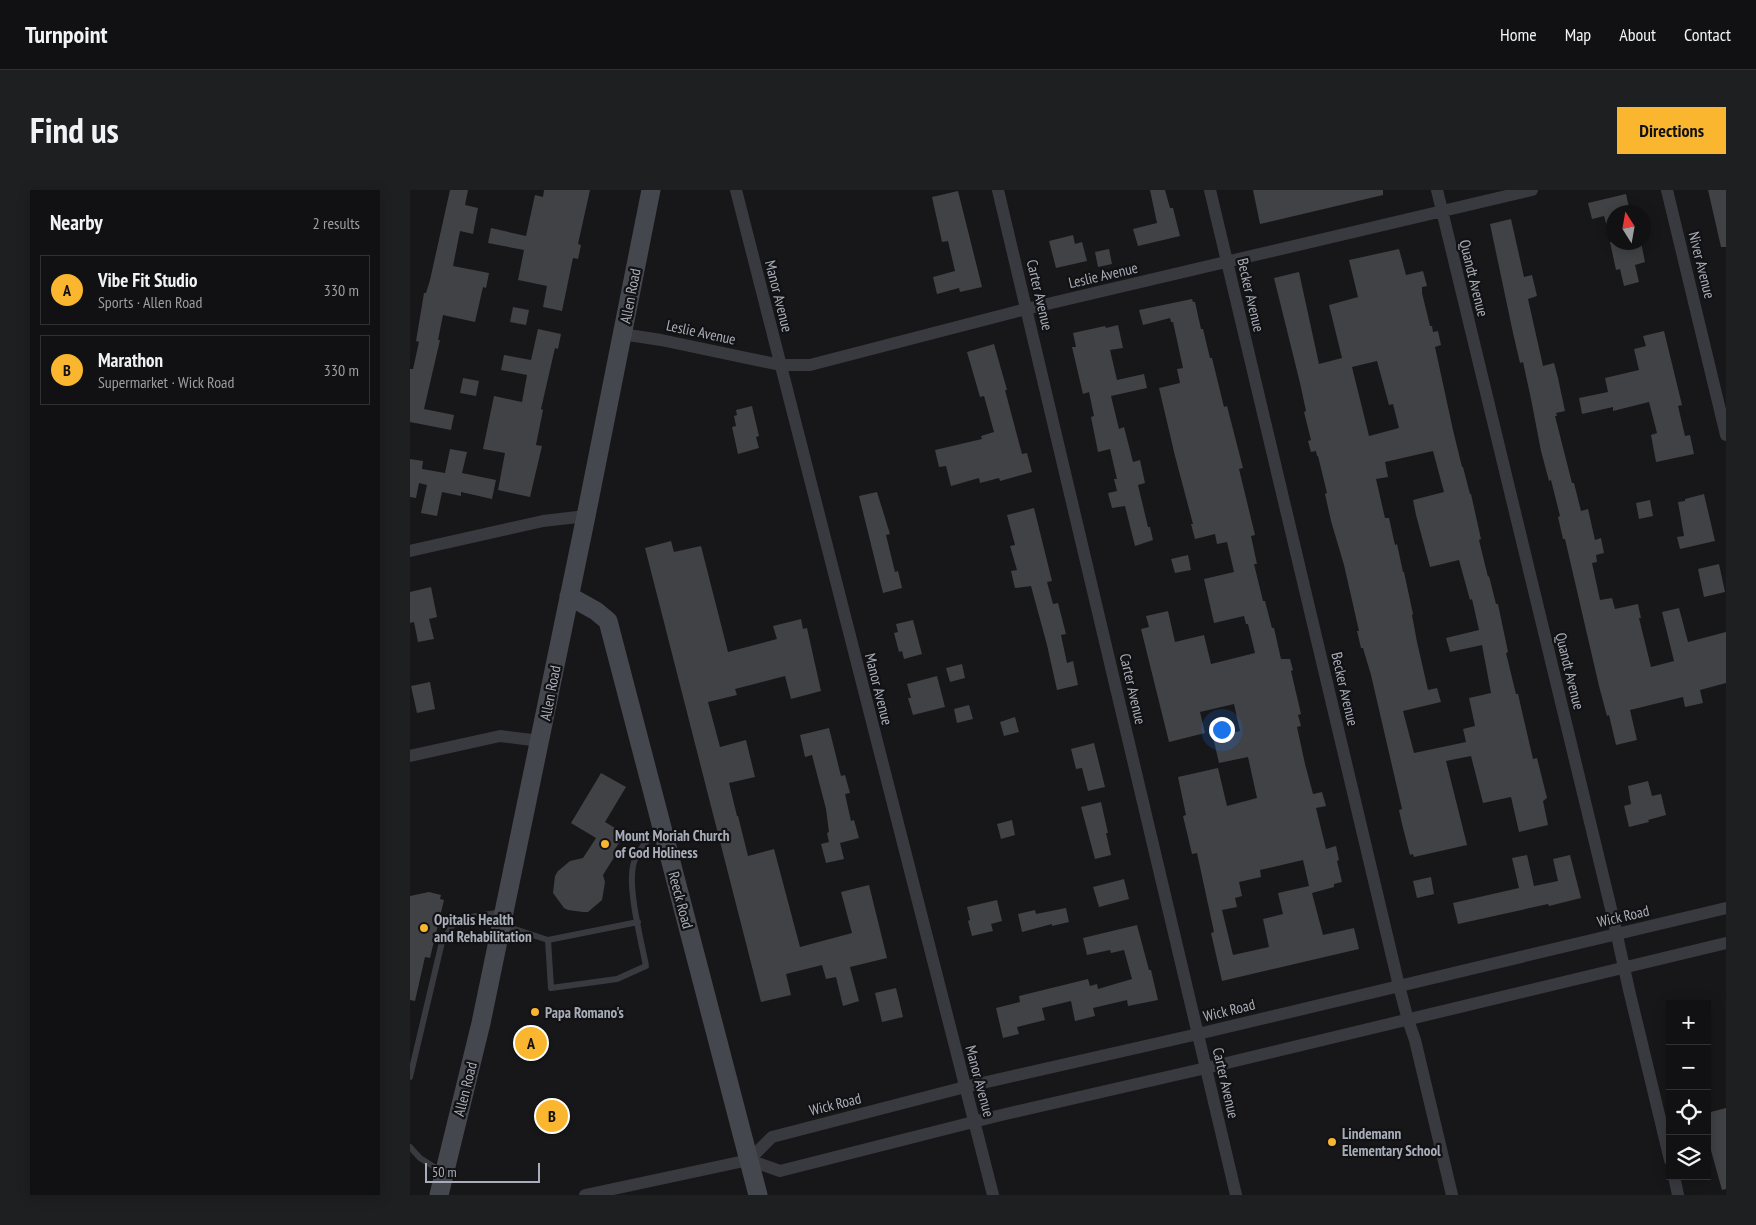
<!DOCTYPE html>
<html lang="en">
<head>
<meta charset="utf-8">
<style>
  :root { --surface:#111113; --page:#1e1f21; --text:#f1f3f6; --muted:#9c9da0; --line:#303133; --accent:#f9b62e }
  body { margin:0; font-family:"PT Sans Narrow",sans-serif; background:var(--page); color:var(--text) }
  .controls { position:absolute; right:15px; bottom:15px; display:grid; overflow:hidden; border-radius:0px; box-shadow:0 2px 12px #0003 }
  .controls button { width:45px; height:45px; display:grid; place-items:center; padding:0; border:0; border-bottom:1px solid var(--line); background:var(--surface); color:var(--text); font:25px sans-serif }
  .compass { position:absolute; left:1196px; top:15px; width:45px; height:45px; border-radius:50%; background:var(--surface); box-shadow:0 2px 12px #0003; rotate:349deg }
  .scale { position:absolute; left:15px; bottom:12px; width:115px; box-sizing:border-box; padding-left:5px; border:2px solid #a8adb9; border-top:0; font-size:14px; line-height:18px; white-space:nowrap; color:#a8adb9; -webkit-text-stroke:4px #121214; paint-order:stroke }
  .you { position:absolute; left:811px; top:539px; width:18px; height:18px; margin:-12px; border:4px solid #fff; border-radius:50%; background:#1a73e8; box-shadow:0 0 0 8px #1a73e833 }
  .badge { display:grid; place-items:center; width:32px; height:32px; border-radius:50%; background:var(--accent); color:#111; font-size:16px; font-weight:700 }
  .pin { position:absolute; translate:-50% -50%; border:2px solid #fff; box-shadow:0 1px 5px #0006 }
  .list { margin:0; padding:0; list-style:none }
  h2 { display:flex; justify-content:space-between; align-items:center; height:65px; margin:0; padding:0 20px; font-size:21px }
  h2 small { font-size:16px; font-weight:400; color:var(--muted) }
  .list li { display:grid; grid-template-columns:32px 1fr auto; gap:15px; align-items:center; box-sizing:border-box; height:70px; margin:0 10px 10px; padding:0 10px; border:1px solid var(--line); border-radius:0px }
  .list b { display:block; font-size:19px; white-space:nowrap }
  .list p { margin:0; font-size:16px; white-space:nowrap; color:var(--muted) }
  .list em { font-size:16px; font-style:normal; color:var(--muted) }
  .icon { flex:none; width:28px; height:28px; fill:none; stroke:currentColor; stroke-width:2; stroke-linecap:round; stroke-linejoin:round }
  .map { position:relative; flex:none; width:1316px; height:1005px; overflow:hidden; border-radius:0px }
  header { display:flex; align-items:center; gap:30px; box-sizing:border-box; height:70px; padding:0 25px; background:var(--surface); border-bottom:1px solid var(--line) }
  header strong { font-size:24px }
  nav { display:flex; gap:28px; margin-inline-start:auto; font-size:18px }
  .intro { display:flex; align-items:center; justify-content:space-between; box-sizing:border-box; height:120px; padding:0 30px }
  h1 { margin:0; font-size:35px }
  .button { padding:12px 22px; border-radius:0px; background:var(--accent); color:#111; font-size:18px; font-weight:700 }
  main { display:flex; gap:30px; padding:0 30px }
  aside { flex:1; background:var(--surface); border-radius:0px; box-shadow:0 2px 12px #0003 }
  .map>svg:first-child { display:block }
  .building { fill:#414246; fill-rule:evenodd }
  .lines { fill:none; stroke-linecap:round; stroke-linejoin:round }
  .lane { stroke:#393a40; stroke-width:6 }
  .street { stroke:#393a40; stroke-width:12 }
  .secondary { stroke:#45474e; stroke-width:19 }
  .poi-dot { fill:#f9b62e; stroke:#121214; stroke-width:2 }
  .labels { text-anchor:middle; dominant-baseline:central; stroke-width:4.5; stroke-linejoin:round; paint-order:stroke }
  .street-label { font-size:15px; fill:#a8adb9; stroke:#121214 }
  .poi-label { font-size:15px; font-weight:bold; fill:#a8adb9; stroke:#121214; text-anchor:start }
</style>
</head>
<body>
<header>
<strong>Turnpoint</strong>
<nav><a>Home</a><a>Map</a><a>About</a><a>Contact</a></nav>
</header>
<div class="intro"><h1>Find us</h1><a class="button">Directions</a></div>
<main>
<aside>
<h2>Nearby<small>2 results</small></h2>
<ul class="list">
<li><span class="badge">A</span><div><b>Vibe Fit Studio</b><p>Sports · Allen Road</p></div><em>330 m</em></li>
<li><span class="badge">B</span><div><b>Marathon</b><p>Supermarket · Wick Road</p></div><em>330 m</em></li>
</ul>
</aside>
<div class="map">
<svg width="1316" height="1005" viewBox="0 0 1316 1005">
  <rect width="100%" height="100%" fill="#171719"/>
  <path class="building" d="M40,0H58L55,15L68,18L63,44L50,41L43,76L79,83L76,98L73,97L65,132L33,125L28,150H30L14,219L44,225L41,240L0,232V179H3L9,152L6,151L14,103H16L20,90Z
    M134,0H180L168,54L171,55L168,69L163,68L152,121L133,117L137,96L108,90L114,60L78,53L81,38L116,46L125,5L133,7Z
    M740,0H755L760,18H763L770,46L728,56L723,39L747,33Z
    M843,0H973V5L850,34Z
    M1298,0H1316V57H1311Z
    M548,1L572,97L550,102L549,98L527,104L523,87L545,81L538,51L532,52L522,7Z
    M1216,4L1220,22H1204V48H1200L1194,26L1182,29L1178,13Z
    M1101,29L1114,87L1122,85L1127,106L1118,109L1133,176L1144,173L1148,188L1155,221L1146,223L1147,226H1145L1162,293H1164L1171,321L1178,319L1185,350L1191,348L1194,363L1186,365L1187,372L1182,373L1190,410L1202,408L1205,419L1228,414L1231,428H1229L1241,477L1264,471L1252,422L1269,418L1278,452L1316,442V493L1290,500L1293,513L1275,517L1273,507L1220,520L1227,550L1206,555L1199,525L1197,526L1189,496L1155,349H1153L1148,327L1150,326L1141,290L1139,291L1131,261L1121,209L1113,172L1110,173L1103,143L1080,34Z
    M663,45L665,54L672,52L677,71L646,78L639,51Z
    M1200,52H1231L1235,72L1225,75L1229,92L1214,96L1210,79L1206,80Z
    M699,59L702,74L688,77L685,62Z
    M989,59L996,85L1013,81L1017,96L1012,97V103L1020,136H1022L1023,142L1028,141L1031,155L1025,157L1043,240L1052,277H1053L1060,304H1061L1071,349L1069,350L1078,387L1079,386L1086,414H1088L1098,462L1096,463L1106,504H1108L1123,569L1127,568L1137,608L1133,611L1138,635L1109,642L1101,607L1073,613L1061,566L1036,571L1057,655L1004,667L1003,664L1000,665L992,634L989,620L992,619L961,485L953,458H951L947,441H949L934,375L921,331L915,304L917,303L908,266H907L906,261L901,262L898,251L901,250L894,222L896,221L890,193L864,88L889,82L909,174L932,168L919,115L948,107L939,70ZM967,171L979,215L983,214L989,238L959,246L942,177ZM1023,261L1034,302L1003,310L1006,325L1020,377L1049,370L1060,410L1062,409L1069,440L1036,448L1040,462L1072,455L1081,503L1059,508L1065,536L1053,539L1056,552L1004,563L993,521L1031,512L1027,498L1018,500L1007,452L1002,425L1003,424L994,382H993L987,354L985,355L979,328H975L966,289L978,287L975,272Z
    M782,109L783,112H785L791,139H793L800,168H802L814,217L817,216L833,278L829,279L845,345L841,346L847,374H844L853,411H855L862,438H864L871,469H880L883,480L881,481L891,524L888,525L891,536L887,537L895,574L903,604L912,602L916,616L906,618L916,659L926,656L929,670L927,671L932,692L924,694V697L902,703L913,745L944,738L949,759L812,791L801,743L804,742L787,663L782,664L773,626L776,625L768,587L808,578L817,616L847,608L838,567L809,573L803,547L830,541L824,514L790,522L795,543L759,552L731,439L739,437L736,426L758,421L765,452L794,445L801,474L845,463L838,434H836L834,426L804,433L794,389L824,382L817,352L807,354L805,344L785,349L781,334H783L765,266L749,198L770,193L767,179L773,178L763,132H761L760,128L733,135L729,120ZM893,670L899,696L868,703L873,724L853,729L859,757L823,765L812,720L827,717L825,708L832,706L829,692L851,687L850,680Z
    M103,117L119,120L116,135L100,132Z
    M708,135L713,158L700,160L707,190L734,184L737,198L701,206L709,239L714,237L723,272L730,270L735,293L728,295L738,337H740L743,350L725,356L715,316L702,318L698,303L707,301L704,289H707L700,259L688,262L681,227L684,226L679,202L673,204L662,157H666L663,143L695,136L696,138Z
    M128,139L151,144L148,159L145,158L131,219L133,220L126,255L132,256L120,307L88,300L95,263L73,259L84,206L112,212L117,185L91,180L94,165L121,170Z
    M1254,141L1272,215L1268,216L1275,246L1280,245L1284,264L1246,272L1241,245L1247,243L1239,212L1203,221V217L1172,224L1169,208L1198,202L1195,188L1229,180L1224,159L1236,156L1233,146Z
    M584,154L597,200H595L612,264L617,263L622,282L590,291L589,288L570,293L569,288L541,296L536,276L529,277L525,260L572,249L571,246L584,242L574,206L570,207L557,162Z
    M53,188L69,191L66,206L50,203Z
    M342,216L349,246L346,247L349,258L328,264L322,237L326,236L324,226L327,225L326,220Z
    M40,259L57,262L52,283L86,290L82,309L51,302V306L32,302L27,326L11,323L17,295L9,293L6,308L0,307V269L13,271L12,279L35,283Z
    M467,302L480,344L476,345L485,382L488,381L492,398L473,403L449,306Z
    M1294,304L1305,351L1270,359L1267,347L1274,346L1268,312L1275,311V309Z
    M1240,310L1243,326L1229,329L1226,313Z
    M624,318L642,391L637,392L643,414L648,413L656,444L651,445L657,473L663,471L668,495L647,500L637,455L621,396L605,398L601,381L607,380L600,356L605,355L597,325Z
    M261,351L264,362L291,356L318,462L367,449L363,436L391,429L393,439L397,438L411,501L381,509L375,486L325,499L327,505L298,512L310,557L336,550L345,587L319,593L327,626H328L338,666L364,659L390,757L442,743L431,702L459,695L477,768L440,777L449,811L433,816L426,787L416,789L412,775L376,784L381,805L351,812L235,358Z
    M778,365L781,380L765,383L761,369Z
    M1309,374L1315,402L1294,407L1288,379Z
    M21,397L27,427L19,429L24,449L8,452L4,432L0,433V402Z
    M503,430L512,464L494,469L492,461L489,462L484,443L488,442L486,434Z
    M552,474L555,488L540,492L536,478Z
    M527,486L535,517L503,525L498,508H501L497,494Z
    M20,492L25,519L7,523L1,496Z
    M559,515L563,529L547,533L544,519Z
    M605,527L609,542L594,546L590,532Z
    M419,538L431,586L435,585L440,603L435,604L441,631L444,630L449,648L430,653L434,669L416,673L411,654L419,652L417,643L419,642L416,619L402,565L395,567L390,545Z
    M684,553L695,597L678,601L672,578L666,579L661,559Z
    M191,583L216,597L195,632L215,644L205,659L208,661L193,685L195,692L192,710L178,722H173L158,720L154,718L143,703L145,686L148,681L160,671L173,668L186,648L161,633Z
    M1238,591L1242,606L1251,604L1256,625L1238,630L1239,632L1219,637L1214,616L1221,614L1218,596Z
    M691,612L698,643H696L701,665L685,669L671,617Z
    M602,630L605,645L591,649L587,634Z
    M1117,665L1124,696L1148,691L1143,669L1160,665L1171,708L1139,716L1138,714L1048,734L1043,713L1109,698L1102,668Z
    M1021,687L1024,704L1007,708L1003,691Z
    M714,689L719,709L689,717L683,697Z
    M19,702L31,705L30,709L34,710L20,768L15,767L5,811L0,810V706Z
    M587,710L592,731L581,734L583,741L562,746L558,731L560,730L557,717Z
    M656,718L659,732L642,736V734L612,742L608,724L625,720L626,724Z
    M727,735L739,780H741L748,810L718,816L717,810L683,818L685,826L665,831L661,811L632,818L635,830L607,837L609,844L593,848L586,818L610,812L609,806L678,789L680,796L687,794L688,799L722,789L714,760L701,763L700,760L677,765L673,748Z
    M486,798L493,827L472,832L465,803Z
    M1316,918V999L1312,1000L1297,946V923Z"/>
  <g class="lines">
    <path class="lane" d="M92,735L138,750L141,798L207,789L236,776C231,750 218,700 223,676C226,661 239,649 249,638
      M138,750L228,732
      M0,887L32,752L45,731L53,728L93,722
      M0,957L10,968L32,982"/>
    <path class="street" d="M326,0L583,1005
      M588,0L826,1005
      M800,0L989,796L998,830L1005,850L1042,1005
      M1027,0L1202,723L1219,800L1260,970
      M1257,0L1316,245
      M212,144L251,150L370,175H400L616,119L1122,0
      M0,361L133,331L176,326
      M0,566L90,546L130,551
      M339,970L362,947L555,897L788,844L1316,718
      M1264,986L1268,1005
      M175,1005L339,970L370,981L587,926L796,878L1316,753"/>
    <path class="secondary" d="M159,406L186,421L198,431L348,1005
      M29,1005L71,833L176,326L241,0"/>
  </g>
  <g class="poi-dot">
    <circle cx="195" cy="654" r="5"/>
    <circle cx="14" cy="738" r="5"/>
    <circle cx="125" cy="822" r="5"/>
    <circle cx="922" cy="952" r="5"/>
  </g>
  <g class="labels">
    <g class="street-label">
      <text transform="translate(1292 75) rotate(76)">Niver Avenue</text>
      <text transform="translate(693 85) rotate(-13)">Leslie Avenue</text>
      <text transform="translate(1064 88) rotate(76)">Quandt Avenue</text>
      <text transform="translate(630 105) rotate(77)">Carter Avenue</text>
      <text transform="translate(841 105) rotate(77)">Becker Avenue</text>
      <text transform="translate(220 106) rotate(-79)">Allen Road</text>
      <text transform="translate(369 106) rotate(76)">Manor Avenue</text>
      <text transform="translate(291 142) rotate(12)">Leslie Avenue</text>
      <text transform="translate(1160 481) rotate(76)">Quandt Avenue</text>
      <text transform="translate(469 499) rotate(76)">Manor Avenue</text>
      <text transform="translate(723 499) rotate(77)">Carter Avenue</text>
      <text transform="translate(935 499) rotate(77)">Becker Avenue</text>
      <text transform="translate(140 503) rotate(-79)">Allen Road</text>
      <text transform="translate(271 710) rotate(75)">Reeck Road</text>
      <text transform="translate(1213 726) rotate(-13)">Wick Road</text>
      <text transform="translate(819 820) rotate(-14)">Wick Road</text>
      <text transform="translate(570 891) rotate(75)">Manor Avenue</text>
      <text transform="translate(816 893) rotate(77)">Carter Avenue</text>
      <text transform="translate(55 899) rotate(-76)">Allen Road</text>
      <text transform="translate(425 914) rotate(-14)">Wick Road</text>
    </g>
    <g class="poi-label">
      <text x="205" y="645">Mount Moriah Church<tspan x="205" dy="17">of God Holiness</tspan></text>
      <text x="24" y="729">Opitalis Health<tspan x="24" dy="17">and Rehabilitation</tspan></text>
      <text x="135" y="822">Papa Romano's</text>
      <text x="932" y="943">Lindemann<tspan x="932" dy="17">Elementary School</tspan></text>
    </g>
  </g>
</svg>
<div class="controls">
<button>+</button>
<button>−</button>
<button><svg class="icon" aria-label="locate" viewBox="0 0 24 24"><circle cx="12" cy="12" r="6"/><path d="M12 2v4M12 18v4M2 12h4M18 12h4"/></svg></button>
<button><svg class="icon" aria-label="layers" viewBox="0 0 24 24"><path d="M12 4l9 5-9 5-9-5zM3 14l9 5 9-5"/></svg></button>
</div>
<svg class="compass" viewBox="-18 -18 36 36"><path d="M0-13l5 13h-10z" fill="#e53935"/><path d="M0 13l5-13h-10z" fill="#9c9da0"/></svg>
<div class="scale">50 m</div>
<div class="you"></div>
<div class="pin badge" style="left:121px;top:853px">A</div>
<div class="pin badge" style="left:142px;top:926px">B</div>
</div>
</main>
</body>
</html>
